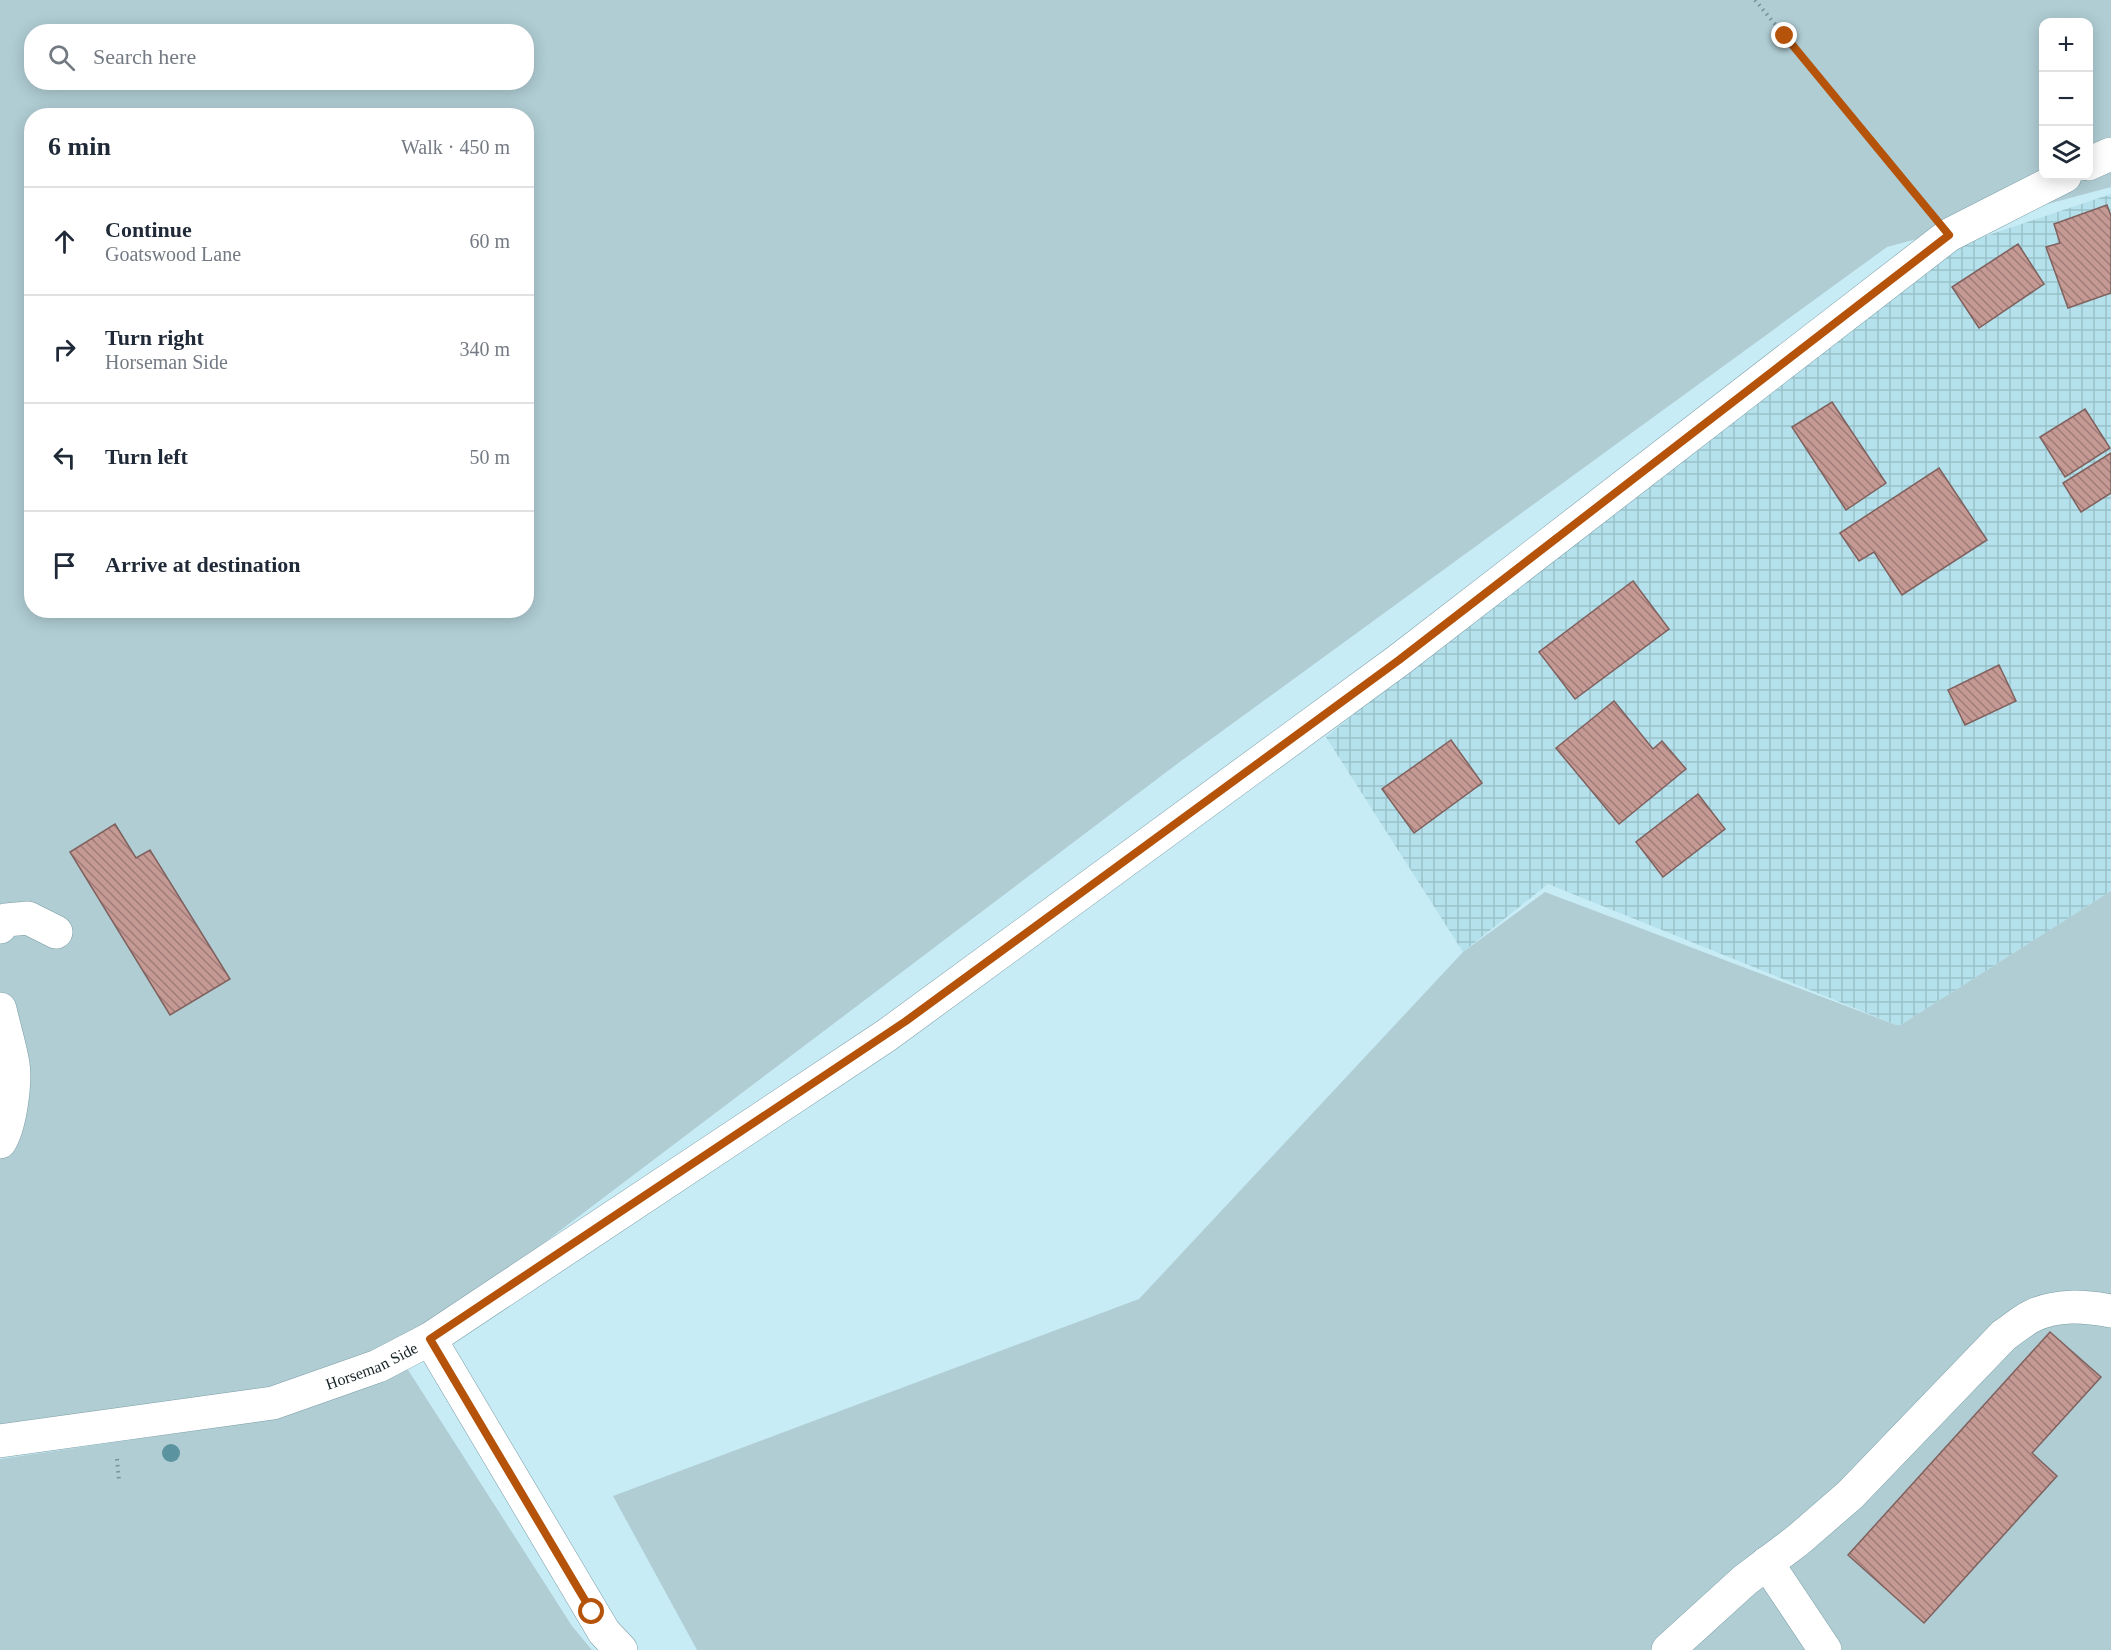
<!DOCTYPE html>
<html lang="en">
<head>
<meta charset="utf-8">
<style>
  :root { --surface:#fff; --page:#f2f2f3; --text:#1f2937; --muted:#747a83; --line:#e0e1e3 }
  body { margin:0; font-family:Georgia,serif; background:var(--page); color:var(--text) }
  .controls { position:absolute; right:18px; top:18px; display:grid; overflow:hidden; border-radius:12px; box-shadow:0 3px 15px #0003 }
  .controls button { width:54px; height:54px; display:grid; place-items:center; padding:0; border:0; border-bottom:2px solid var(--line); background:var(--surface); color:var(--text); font:30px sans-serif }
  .stop { position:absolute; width:18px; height:18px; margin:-14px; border:4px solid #b45309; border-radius:50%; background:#fff }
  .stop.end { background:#b45309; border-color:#fff; box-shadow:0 2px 6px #0008 }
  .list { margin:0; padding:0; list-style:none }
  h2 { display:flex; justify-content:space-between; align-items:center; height:78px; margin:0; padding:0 24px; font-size:26px }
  h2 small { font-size:20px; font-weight:400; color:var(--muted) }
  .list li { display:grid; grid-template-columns:39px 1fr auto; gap:18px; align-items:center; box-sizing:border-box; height:108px; padding:0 24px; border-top:2px solid var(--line) }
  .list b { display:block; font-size:22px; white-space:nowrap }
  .list p { margin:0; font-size:20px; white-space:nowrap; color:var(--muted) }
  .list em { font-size:20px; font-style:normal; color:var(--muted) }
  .icon { flex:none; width:33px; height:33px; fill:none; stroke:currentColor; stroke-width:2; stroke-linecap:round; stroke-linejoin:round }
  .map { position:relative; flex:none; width:2111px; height:1650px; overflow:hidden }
  .search { position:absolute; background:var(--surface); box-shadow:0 3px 15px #0003; left:24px; top:24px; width:510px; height:66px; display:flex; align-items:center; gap:15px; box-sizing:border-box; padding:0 21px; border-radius:24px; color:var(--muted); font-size:22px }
  .panel { position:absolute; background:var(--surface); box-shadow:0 3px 15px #0003; left:24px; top:108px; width:510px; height:510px; border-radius:24px }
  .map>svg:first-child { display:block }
  .industrial { fill:url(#industrial-grid) }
  .green { fill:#b0cdd4; fill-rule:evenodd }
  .building { fill:url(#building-back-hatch); stroke:#7f615e; stroke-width:1.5 }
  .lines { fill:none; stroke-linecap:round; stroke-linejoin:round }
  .minor-casing { stroke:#7b9da6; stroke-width:34 }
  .path { stroke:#789299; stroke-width:4; stroke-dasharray:1.5 4.5; stroke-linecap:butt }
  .minor { stroke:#fff; stroke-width:33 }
  .tree { fill:#5b94a0 }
  .route { stroke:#b45309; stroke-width:8 }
  .labels { text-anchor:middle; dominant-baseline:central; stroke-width:4.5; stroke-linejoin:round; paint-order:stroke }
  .street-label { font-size:16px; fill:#132024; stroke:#fff }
</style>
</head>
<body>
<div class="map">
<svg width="2111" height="1650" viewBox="0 0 2111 1650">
  <defs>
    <pattern id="industrial-grid" width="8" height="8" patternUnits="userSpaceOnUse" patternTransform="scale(1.5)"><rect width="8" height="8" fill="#b4e1ec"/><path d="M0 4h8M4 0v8" fill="none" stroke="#9ac1ca"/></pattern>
    <pattern id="building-back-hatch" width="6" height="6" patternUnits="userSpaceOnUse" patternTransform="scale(1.5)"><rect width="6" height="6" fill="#c59994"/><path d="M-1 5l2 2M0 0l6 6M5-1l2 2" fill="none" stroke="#9f7c79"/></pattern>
  </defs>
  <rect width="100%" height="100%" fill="#c8ecf5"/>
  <path class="industrial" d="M2111,194V891L1899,1026L1548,884L1463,952L1326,737L1905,263Z"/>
  <path class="green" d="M0,0H2111V187L1887,247L1181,761L418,1338L250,1397L0,1431ZM2044,22H2088V176H2044ZM32,32H526V82H32ZM32,116H526V610H32Z
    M2111,891V1650H697L613,1496L1139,1299L1463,952L1545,892L1899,1026Z
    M403,1362L572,1626L592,1650H0V1459L274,1419Z"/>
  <path class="building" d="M2107,205L2111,216V293L2068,308L2046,247L2060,243L2054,224Z
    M2018,244L2044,284L1979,328L1952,287Z
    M1832,402L1886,483L1846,510L1792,427Z
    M2085,409L2110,448L2065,477L2040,437Z
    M2111,453V493L2081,512L2063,483Z
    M1939,468L1987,540L1902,595L1874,552L1859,561L1840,533Z
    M1633,581L1669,629L1575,699L1539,652Z
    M1999,665L2016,701L1965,725L1948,690Z
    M1614,701L1653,749L1662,741L1686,769L1619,824L1556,748Z
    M1451,740L1482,783L1414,833L1382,789Z
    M1698,794L1725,829L1663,877L1636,842Z
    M115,824L136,858L150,850L230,979L170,1015L70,852Z
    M2050,1332L2101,1377L2032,1453L2057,1476L1924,1623L1848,1555Z"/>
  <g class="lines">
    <defs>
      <g id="minor">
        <path d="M2088,164L2111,154"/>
        <path d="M0,927L6,920L28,918L56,932"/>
        <path d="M0,1009C4,1027 10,1046 13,1064C16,1083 10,1126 0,1142"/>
        <path d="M430,1339L604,1632L621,1650"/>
        <path id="s1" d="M0,1441L273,1403L378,1366L430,1339L887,1035L1399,660L1949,235L2065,176"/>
        <path d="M1767,1563L1825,1650"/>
        <path d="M1668,1650L1745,1580L1798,1540L1850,1495L2004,1335C2013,1329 2022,1321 2032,1316C2057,1304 2084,1306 2111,1311"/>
      </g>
    </defs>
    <use href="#minor" class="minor-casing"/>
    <path class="path" d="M1755,0L1927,207
      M117,1459L119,1481"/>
    <use href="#minor" class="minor"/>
  </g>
  <circle class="tree" cx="171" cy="1453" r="9"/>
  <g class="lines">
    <path class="route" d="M592,1612L430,1339L906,1021L1399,660L1949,235L1785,36"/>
  </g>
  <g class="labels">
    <g class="street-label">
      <text stroke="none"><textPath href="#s1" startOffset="381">Horseman Side</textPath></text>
    </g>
  </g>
</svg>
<div class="controls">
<button>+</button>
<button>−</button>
<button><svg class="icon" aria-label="layers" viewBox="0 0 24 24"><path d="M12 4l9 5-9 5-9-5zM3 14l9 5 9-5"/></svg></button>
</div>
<div class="stop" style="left:592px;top:1612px"></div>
<div class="stop end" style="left:1785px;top:36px"></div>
<div class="search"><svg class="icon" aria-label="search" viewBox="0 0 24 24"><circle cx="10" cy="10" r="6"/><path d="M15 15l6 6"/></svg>Search here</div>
<section class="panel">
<h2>6 min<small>Walk · 450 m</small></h2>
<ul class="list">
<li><svg class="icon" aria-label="ahead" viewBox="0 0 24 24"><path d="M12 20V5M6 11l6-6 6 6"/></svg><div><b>Continue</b><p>Goatswood Lane</p></div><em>60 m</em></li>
<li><svg class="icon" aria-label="right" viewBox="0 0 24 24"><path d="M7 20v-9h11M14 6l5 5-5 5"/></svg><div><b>Turn right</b><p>Horseman Side</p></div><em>340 m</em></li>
<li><svg class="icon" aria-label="left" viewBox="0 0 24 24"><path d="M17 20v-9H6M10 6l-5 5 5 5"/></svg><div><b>Turn left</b></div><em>50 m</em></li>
<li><svg class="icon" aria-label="arrive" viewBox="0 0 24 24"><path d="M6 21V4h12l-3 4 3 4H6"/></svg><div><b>Arrive at destination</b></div></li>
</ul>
</section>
</div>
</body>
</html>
